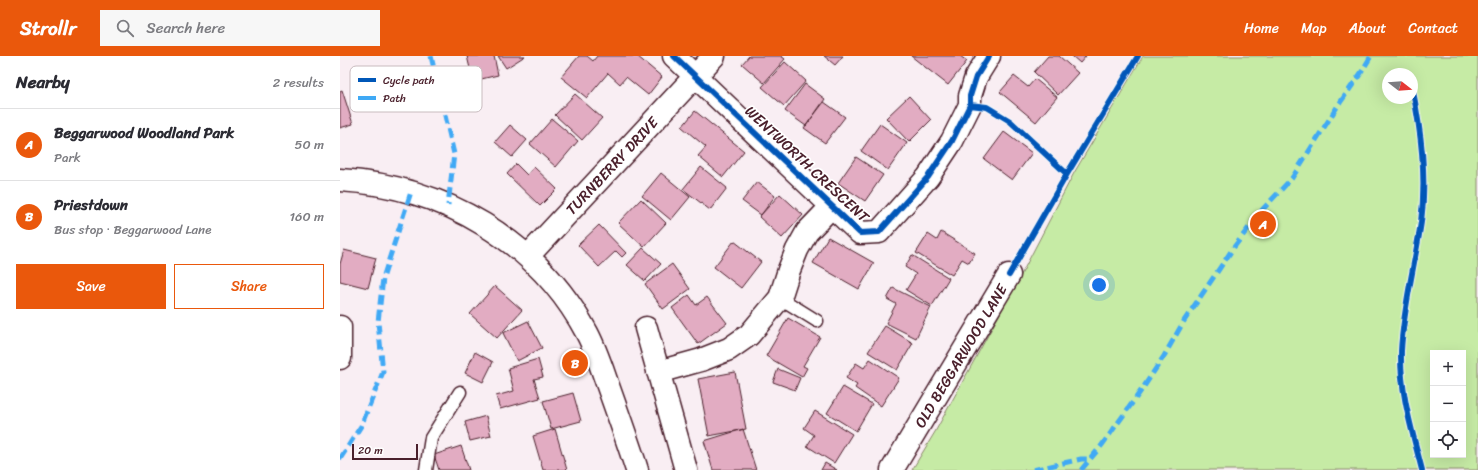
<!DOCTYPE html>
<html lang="en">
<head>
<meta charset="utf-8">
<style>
  :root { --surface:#fff; --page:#f7f7f7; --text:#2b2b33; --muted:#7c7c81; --line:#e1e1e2; --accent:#ea580c }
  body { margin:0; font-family:Sriracha,sans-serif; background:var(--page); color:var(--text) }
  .controls { position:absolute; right:12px; bottom:12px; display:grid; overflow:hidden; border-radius:0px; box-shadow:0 4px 16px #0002 }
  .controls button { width:36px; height:36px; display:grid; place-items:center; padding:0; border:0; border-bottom:1px solid var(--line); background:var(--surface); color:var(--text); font:20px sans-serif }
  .compass { position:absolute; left:1042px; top:12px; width:36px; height:36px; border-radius:50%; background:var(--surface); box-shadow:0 4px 16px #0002; rotate:107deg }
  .scale { position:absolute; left:12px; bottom:10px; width:66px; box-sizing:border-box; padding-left:4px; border:2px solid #4a1f2b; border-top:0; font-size:11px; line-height:14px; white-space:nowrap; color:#4a1f2b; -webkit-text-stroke:3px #fff; paint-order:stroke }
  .you { position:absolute; left:759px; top:229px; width:14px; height:14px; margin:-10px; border:3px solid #fff; border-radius:50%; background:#1a73e8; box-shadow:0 0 0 6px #1a73e833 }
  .badge { display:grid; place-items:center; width:26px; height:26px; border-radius:50%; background:var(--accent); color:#fff; font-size:13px; font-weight:700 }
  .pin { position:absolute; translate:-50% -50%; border:2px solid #fff; box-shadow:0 1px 4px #0006 }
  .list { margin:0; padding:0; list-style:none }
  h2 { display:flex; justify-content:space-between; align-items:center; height:52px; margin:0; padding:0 16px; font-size:17px }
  h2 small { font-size:13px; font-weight:400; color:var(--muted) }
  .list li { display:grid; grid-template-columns:26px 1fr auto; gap:12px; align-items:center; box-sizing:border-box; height:72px; padding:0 16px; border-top:1px solid var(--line) }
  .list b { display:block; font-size:15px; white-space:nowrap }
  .list p { margin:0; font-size:13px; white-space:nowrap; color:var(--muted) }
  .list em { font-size:13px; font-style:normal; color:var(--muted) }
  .actions { display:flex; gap:8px; padding:12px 16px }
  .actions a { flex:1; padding:9px 0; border:1px solid var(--accent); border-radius:0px; text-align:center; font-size:14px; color:var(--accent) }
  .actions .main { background:var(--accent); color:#fff }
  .icon { flex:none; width:22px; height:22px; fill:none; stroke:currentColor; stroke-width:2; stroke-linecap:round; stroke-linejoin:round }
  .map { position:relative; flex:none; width:1138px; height:414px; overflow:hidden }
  header { display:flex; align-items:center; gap:24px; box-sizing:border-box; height:56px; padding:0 20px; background:var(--accent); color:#fff }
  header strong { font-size:19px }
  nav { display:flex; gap:22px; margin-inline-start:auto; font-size:14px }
  .search { width:280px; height:36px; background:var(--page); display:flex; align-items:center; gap:10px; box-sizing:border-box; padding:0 14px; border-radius:0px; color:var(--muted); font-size:15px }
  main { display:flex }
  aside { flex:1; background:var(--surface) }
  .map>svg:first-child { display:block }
  .green { fill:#c6eba5; stroke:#888568; fill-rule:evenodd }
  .building { fill:#e2acc2; stroke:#4a1f2b }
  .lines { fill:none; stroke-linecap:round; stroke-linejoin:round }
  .lane-casing { stroke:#4a1f2b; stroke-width:15 }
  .street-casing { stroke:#4a1f2b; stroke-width:25 }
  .secondary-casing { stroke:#4a1f2b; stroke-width:25 }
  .lane { stroke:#fff; stroke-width:12 }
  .street { stroke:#fff; stroke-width:22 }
  .secondary { stroke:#fff; stroke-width:22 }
  .quiet { stroke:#3fa9f5; stroke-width:5; stroke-dasharray:10 5; stroke-linecap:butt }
  .cycleway-casing { stroke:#fff; stroke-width:8 }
  .cycleway { stroke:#0057b8; stroke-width:6 }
  .labels { text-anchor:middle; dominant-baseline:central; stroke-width:3.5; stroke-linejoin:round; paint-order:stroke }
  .street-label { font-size:15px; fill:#4a1f2b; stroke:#fff }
  .key { fill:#fff; stroke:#c9bcbf; stroke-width:1 }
  .key-label { font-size:11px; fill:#4a1f2b }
</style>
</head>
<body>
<header>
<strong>Strollr</strong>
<div class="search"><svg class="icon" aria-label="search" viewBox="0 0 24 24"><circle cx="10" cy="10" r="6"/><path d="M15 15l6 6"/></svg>Search here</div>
<nav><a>Home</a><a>Map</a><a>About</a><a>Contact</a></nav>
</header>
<main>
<aside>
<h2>Nearby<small>2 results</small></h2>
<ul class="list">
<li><span class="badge">A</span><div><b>Beggarwood Woodland Park</b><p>Park</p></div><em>50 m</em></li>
<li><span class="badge">B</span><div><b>Priestdown</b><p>Bus stop · Beggarwood Lane</p></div><em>160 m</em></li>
</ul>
<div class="actions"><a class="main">Save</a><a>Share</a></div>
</aside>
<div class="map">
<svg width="1138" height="414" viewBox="0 0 1138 414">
  <rect width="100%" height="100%" fill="#f9eef3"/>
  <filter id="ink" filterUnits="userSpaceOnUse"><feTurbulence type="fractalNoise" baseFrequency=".025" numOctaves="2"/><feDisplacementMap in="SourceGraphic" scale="8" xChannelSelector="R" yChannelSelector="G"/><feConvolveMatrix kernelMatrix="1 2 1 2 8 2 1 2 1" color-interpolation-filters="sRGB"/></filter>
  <g filter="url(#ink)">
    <path class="green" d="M803,0H1138V414H572L595,376L681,219L734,117ZM1048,18H1072V42H1048ZM1093,297H1123V399H1093Z"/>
    <path class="building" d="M127,0H154L158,19L133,25Z
      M158,0H185L166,12Z
      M239,0H247L253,5L257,0H297L322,21L308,39L286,21L280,28L268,17L247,42L221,21Z
      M409,0H441L445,3L424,27L402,8Z
      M484,0H503L495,9Z
      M571,0H620L627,5L608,29Z
      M708,0H719L738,17L718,39L694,16Z
      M732,0H746L740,7Z
      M445,6L466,25L444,50L422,31Z
      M674,20L688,31L695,23L717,41L696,66L660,36Z
      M465,28L485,43L466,70L445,55Z
      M2,34L13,68L0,72V35Z
      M235,38L262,62L242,84L215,59Z
      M569,40L591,64L569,86L546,62Z
      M484,46L505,61L485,87L464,72Z
      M355,55L404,95L383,121L358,100L366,91L342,71Z
      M212,63L238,85L216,111L190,88Z
      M540,68L567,87L548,114L521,95Z
      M170,69L187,84L172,101L155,86Z
      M664,76L692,97L672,124L644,103Z
      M516,101L543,119L525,145L498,127Z
      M176,108L187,119L194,111L217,133L200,150L167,118Z
      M361,111L387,132L370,154L343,133Z
      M321,117L350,141L331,164L302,140Z
      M417,126L435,140L421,159L402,145Z
      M440,138L463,159L442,182L419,161Z
      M301,143L326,167L304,191L278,167Z
      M259,169L286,197L282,201L276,195L259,211L238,189Z
      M601,176L635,197L629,207L622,203L612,219L576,197L588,178L597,184Z
      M488,181L534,207L519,233L473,207Z
      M394,185L421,206L401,232L374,211Z
      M303,192L321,208L305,225L287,209Z
      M4,194L36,202L28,232L0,225V208Z
      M572,199L609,222L592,250L566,234L576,218L565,211Z
      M332,208L350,233L323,253L305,228Z
      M155,230L182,254L157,282L130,258Z
      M553,232L591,251L576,282L546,267L556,248L547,243Z
      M349,239L356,249L367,241L387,267L358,288L332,252Z
      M448,262L480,281L463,310L467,312L462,321L426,300Z
      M188,265L202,292L177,305L163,277Z
      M545,270L573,287L557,314L528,296Z
      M135,296L153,306L143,326L125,317Z
      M198,303L203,321L194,323L200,342L160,353L156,340L174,335L168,312Z
      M530,303L559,322L541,350L515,332L517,329L506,322L516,307L524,312Z
      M438,313L460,322L455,334L433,326Z
      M395,316L406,373L369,380L358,323Z
      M503,331L532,348L516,375L487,357Z
      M233,337L241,365L211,373L203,345Z
      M475,355L512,378L494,407L467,390L474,379L464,372Z
      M146,360L151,380L130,385L125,366Z
      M215,373L227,414H203L193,380Z
      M403,373L416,414H373L364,385Z
      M121,390L129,414H99L94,399Z
      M485,407L497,414H481Z"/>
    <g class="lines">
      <defs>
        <path id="lane" d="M440,242L477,265
          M86,414L91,382L120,336"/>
        <path id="street" d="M334,0L520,177L539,176L588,121L612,85L630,49V40L636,21L649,0
          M188,200L374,0
          M306,272L346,414
          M0,302V271
          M318,316L361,304L389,293L409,279L440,242L449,214L457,194L467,176L492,150
          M552,414L669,219"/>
        <path id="secondary" d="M0,124C103,130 198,185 247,277C256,294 262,313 268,330C278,358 288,386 297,414"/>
      </defs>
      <use href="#lane" class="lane-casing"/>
      <use href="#street" class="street-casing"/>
      <use href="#secondary" class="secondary-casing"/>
      <use href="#lane" class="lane"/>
      <use href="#street" class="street"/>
      <use href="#secondary" class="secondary"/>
      <path class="quiet" d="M91,0L114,98L108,149
        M0,403L21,370L43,316L38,266L43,222L71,136
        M693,414L741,403H750
        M741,414L762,389L803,332L824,300L844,265L894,191L923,153L952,122L997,51L1021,17L1031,0"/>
      <defs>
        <path id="cycleway" d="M334,0L520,177L539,176L588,121L612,85L630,49V40L636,21L649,0
          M1072,30C1081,75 1087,121 1081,166C1075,208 1063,253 1061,295C1060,337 1072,374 1082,414
          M630,49L647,51L670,65L727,118
          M669,219L727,118L798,0"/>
      </defs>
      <use href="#cycleway" class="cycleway-casing"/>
      <use href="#cycleway" class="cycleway"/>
    </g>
  </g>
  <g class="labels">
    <g class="street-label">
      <text transform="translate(467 108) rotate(43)">WENTWORTH CRESCENT</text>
      <text transform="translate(272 110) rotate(-47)">TURNBERRY DRIVE</text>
      <text transform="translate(621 300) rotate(-59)">OLD BEGGARWOOD LANE</text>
    </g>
  </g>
  <rect x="10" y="10" width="132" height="46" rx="6" class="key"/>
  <rect x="18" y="22" width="18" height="4" fill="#0057b8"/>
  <rect x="18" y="40" width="18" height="4" fill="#3fa9f5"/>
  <g class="key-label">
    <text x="43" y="28">Cycle path</text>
    <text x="43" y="46">Path</text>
  </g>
</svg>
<div class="controls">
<button>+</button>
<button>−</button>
<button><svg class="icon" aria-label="locate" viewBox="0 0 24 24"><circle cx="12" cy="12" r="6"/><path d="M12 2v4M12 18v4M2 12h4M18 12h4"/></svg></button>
</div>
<svg class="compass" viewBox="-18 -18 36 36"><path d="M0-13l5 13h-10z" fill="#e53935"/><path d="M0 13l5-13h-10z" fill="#7c7c81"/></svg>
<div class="scale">20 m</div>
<div class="you"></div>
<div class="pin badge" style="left:923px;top:168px">A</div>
<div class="pin badge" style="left:235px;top:307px">B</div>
</div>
</main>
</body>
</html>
